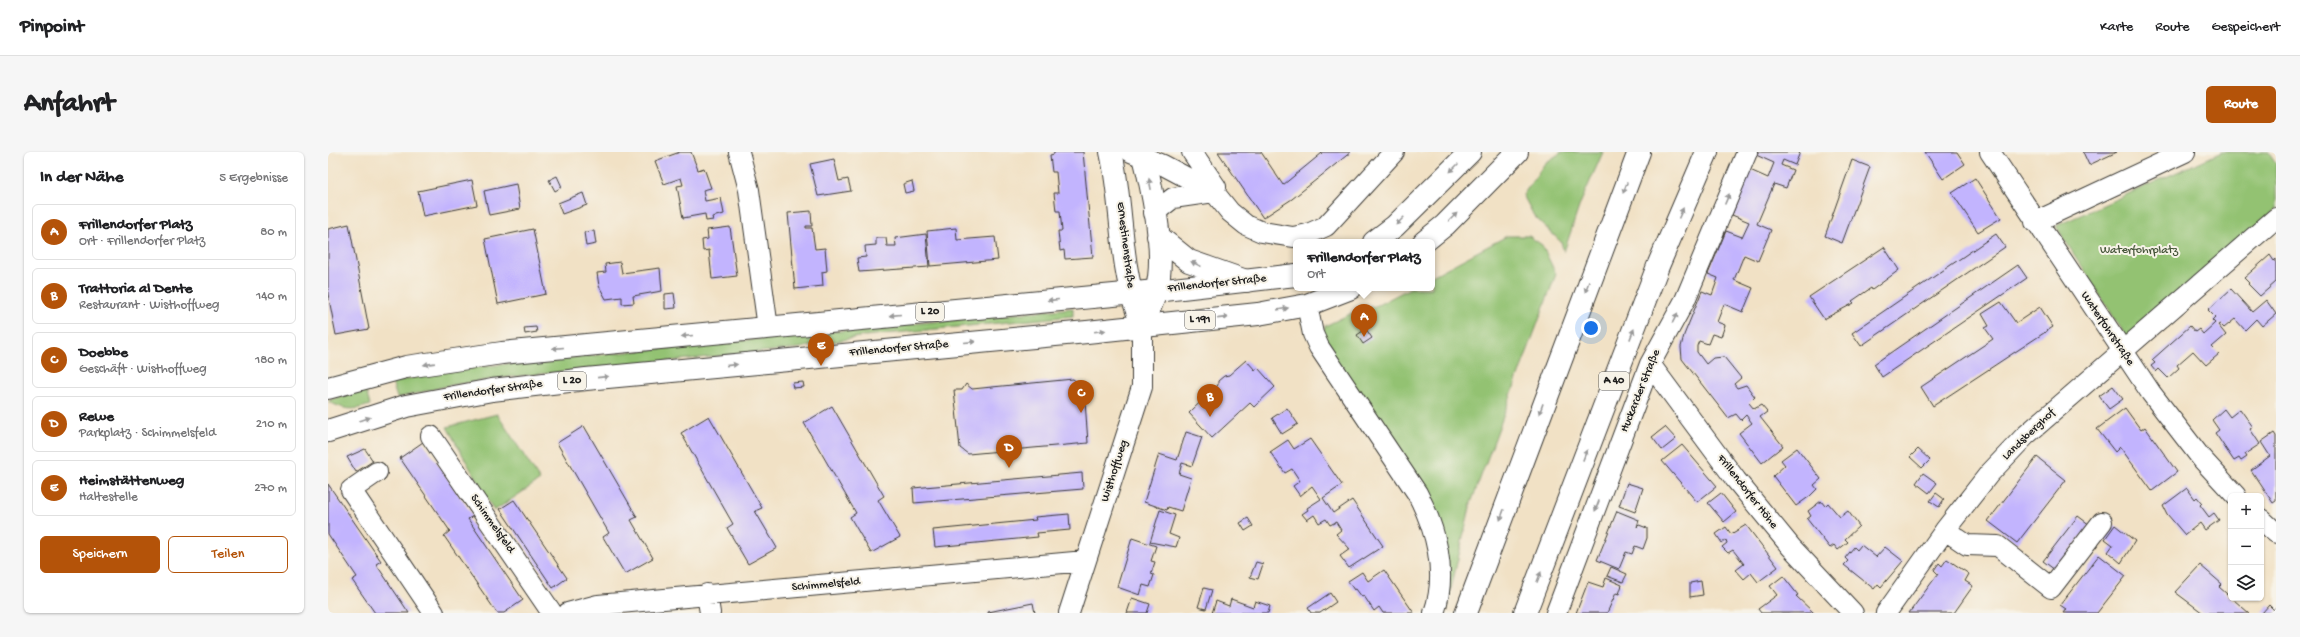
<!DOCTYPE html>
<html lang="de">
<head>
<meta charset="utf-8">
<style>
  :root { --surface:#fff; --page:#f6f6f6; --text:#202124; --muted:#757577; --line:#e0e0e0; --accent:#b45309 }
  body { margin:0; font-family:"Gochi Hand",sans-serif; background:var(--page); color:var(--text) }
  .controls { position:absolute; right:12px; bottom:12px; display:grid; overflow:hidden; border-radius:6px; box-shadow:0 1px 3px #0004 }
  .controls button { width:36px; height:36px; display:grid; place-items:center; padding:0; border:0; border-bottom:1px solid var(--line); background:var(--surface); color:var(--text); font:20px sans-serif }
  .you { position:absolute; left:1263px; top:176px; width:14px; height:14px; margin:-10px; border:3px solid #fff; border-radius:50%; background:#1a73e8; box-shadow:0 0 0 6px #1a73e833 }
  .badge { display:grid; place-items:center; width:26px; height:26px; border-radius:50%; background:var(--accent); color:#fff; font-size:13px; font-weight:700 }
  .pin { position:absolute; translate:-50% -33px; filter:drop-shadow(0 1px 2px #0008) }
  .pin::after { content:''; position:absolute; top:21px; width:14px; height:12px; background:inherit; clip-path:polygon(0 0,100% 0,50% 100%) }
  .popup { position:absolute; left:965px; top:87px; width:142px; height:52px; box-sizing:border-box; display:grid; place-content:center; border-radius:6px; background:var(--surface); filter:drop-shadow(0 1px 3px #0005); font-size:13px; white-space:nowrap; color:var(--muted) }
  .popup b { font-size:15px; color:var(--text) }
  .popup::after { content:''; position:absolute; left:50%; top:100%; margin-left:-8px; border:8px solid transparent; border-top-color:var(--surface) }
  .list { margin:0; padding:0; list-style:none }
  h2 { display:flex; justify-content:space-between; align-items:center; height:52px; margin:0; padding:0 16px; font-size:17px }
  h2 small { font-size:13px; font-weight:400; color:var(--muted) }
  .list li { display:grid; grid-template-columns:26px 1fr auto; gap:12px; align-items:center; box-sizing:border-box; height:56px; margin:0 8px 8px; padding:0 8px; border:1px solid var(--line); border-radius:6px }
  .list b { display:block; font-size:15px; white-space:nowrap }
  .list p { margin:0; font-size:13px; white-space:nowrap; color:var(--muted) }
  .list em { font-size:13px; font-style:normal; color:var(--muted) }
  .actions { display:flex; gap:8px; padding:12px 16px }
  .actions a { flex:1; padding:9px 0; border:1px solid var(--accent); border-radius:6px; text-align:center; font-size:14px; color:var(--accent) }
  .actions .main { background:var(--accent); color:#fff }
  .icon { flex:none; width:22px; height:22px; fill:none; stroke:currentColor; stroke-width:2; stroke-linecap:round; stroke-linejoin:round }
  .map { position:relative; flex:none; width:1948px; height:461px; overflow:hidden; border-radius:6px }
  header { display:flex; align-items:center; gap:24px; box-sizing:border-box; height:56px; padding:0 20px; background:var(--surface); border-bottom:1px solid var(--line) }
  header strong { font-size:19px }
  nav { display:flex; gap:22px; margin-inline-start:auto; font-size:14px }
  .intro { display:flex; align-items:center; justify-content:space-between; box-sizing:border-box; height:96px; padding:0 24px }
  h1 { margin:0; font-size:28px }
  .button { padding:10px 18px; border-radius:6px; background:var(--accent); color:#fff; font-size:14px; font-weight:700 }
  main { display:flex; gap:24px; padding:0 24px }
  aside { flex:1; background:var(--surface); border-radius:6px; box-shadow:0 1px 3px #0004 }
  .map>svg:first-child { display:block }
  .green { fill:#93c272; stroke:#586f47 }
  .building { fill:#c2b4fe }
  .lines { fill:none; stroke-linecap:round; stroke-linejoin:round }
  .minor-casing { stroke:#3c3a35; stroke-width:22 }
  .secondary-casing { stroke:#3c3a35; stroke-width:24 }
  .primary-casing { stroke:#3c3a35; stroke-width:24 }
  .motorway-casing { stroke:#3c3a35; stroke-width:24 }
  .minor { stroke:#fff; stroke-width:20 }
  .secondary { stroke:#fff; stroke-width:22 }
  .primary { stroke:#fff; stroke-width:22 }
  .motorway { stroke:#fff; stroke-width:22 }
  .oneway { fill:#999 }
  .labels { text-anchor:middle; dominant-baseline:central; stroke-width:4; stroke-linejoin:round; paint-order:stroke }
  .shield { fill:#f7f3e8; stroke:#5e5c59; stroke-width:1 }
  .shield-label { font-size:11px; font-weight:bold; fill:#1c1c1c }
  .street-label { font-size:12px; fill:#1c1c1c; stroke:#f7f3e8 }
  .park-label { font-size:12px; fill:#46563a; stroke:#f7f3e8 }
</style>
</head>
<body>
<header>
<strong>Pinpoint</strong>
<nav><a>Karte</a><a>Route</a><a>Gespeichert</a></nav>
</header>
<div class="intro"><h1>Anfahrt</h1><a class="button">Route</a></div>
<main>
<aside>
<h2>In der Nähe<small>5 Ergebnisse</small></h2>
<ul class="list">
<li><span class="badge">A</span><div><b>Frillendorfer Platz</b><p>Ort · Frillendorfer Platz</p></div><em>80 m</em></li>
<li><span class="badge">B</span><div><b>Trattoria al Dente</b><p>Restaurant · Wisthoffweg</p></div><em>140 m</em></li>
<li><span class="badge">C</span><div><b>Doebbe</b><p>Geschäft · Wisthoffweg</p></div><em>180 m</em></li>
<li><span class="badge">D</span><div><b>Rewe</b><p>Parkplatz · Schimmelsfeld</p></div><em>210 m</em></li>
<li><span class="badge">E</span><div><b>Heimstättenweg</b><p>Haltestelle</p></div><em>270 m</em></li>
</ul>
<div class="actions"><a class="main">Speichern</a><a>Teilen</a></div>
</aside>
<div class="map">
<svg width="1948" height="461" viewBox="0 0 1948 461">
  <rect width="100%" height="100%" fill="#f7f3e8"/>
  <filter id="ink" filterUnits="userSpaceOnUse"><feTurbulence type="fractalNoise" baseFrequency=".025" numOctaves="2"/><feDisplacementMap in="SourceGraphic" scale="8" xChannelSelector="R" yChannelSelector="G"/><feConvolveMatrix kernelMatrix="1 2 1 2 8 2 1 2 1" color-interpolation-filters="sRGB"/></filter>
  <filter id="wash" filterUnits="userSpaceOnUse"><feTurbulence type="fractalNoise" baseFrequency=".012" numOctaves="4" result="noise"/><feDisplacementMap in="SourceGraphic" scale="16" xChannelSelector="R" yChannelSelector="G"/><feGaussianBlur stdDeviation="0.9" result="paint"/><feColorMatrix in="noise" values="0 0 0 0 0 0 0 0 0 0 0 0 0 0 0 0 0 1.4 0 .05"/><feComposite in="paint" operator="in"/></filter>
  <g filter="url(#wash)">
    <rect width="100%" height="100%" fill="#f1e1c5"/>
    <path class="green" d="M1234,0H1275L1252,52L1236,100L1233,90L1206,64L1195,43L1217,11Z
      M1894,0H1940L1948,12V58L1799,186L1728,74Z
      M1179,84H1201L1214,93L1228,122L1143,351L1118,458L1120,421L1117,406L994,185L997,174L1022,162L1050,153L1082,136H1104V124Z
      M745,156V164L536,184L472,196L181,225L123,233L69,246L64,230L119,219L178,212Z
      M37,236L42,253C24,259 18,258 1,250L2,248Z
      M169,262L212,328L166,359L119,275Z"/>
    <g id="blocks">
      <path class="building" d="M352,0H363L370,18L376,16L383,36L375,38L377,49L393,46L396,62L384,65L385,68L378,69L377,62L355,66L349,34L355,33L353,26L336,32L327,9Z
        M726,0H755L765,105L737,107L736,98L732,99L730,79H734L732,59H728L726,41H730L728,20H724L722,3L726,2Z
        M890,0H933L955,33L994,1L993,0H1023L964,47L935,66Z
        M1429,0H1472L1467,13L1455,8L1453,13L1465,18L1462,26L1458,36L1446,32L1429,72L1443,78L1430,109L1416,103L1406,128L1425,136L1415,160L1396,152L1389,170L1397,173L1393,185L1384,182L1380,192L1371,189L1369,194V200L1378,212L1385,206L1396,205L1413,226L1406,232L1409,236L1418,233L1427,245L1421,251L1426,257L1433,253L1439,260L1432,265L1455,294L1434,311L1411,281L1424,271L1418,263L1413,268L1408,262L1400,266L1354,207L1353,195L1356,183L1374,139L1384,143L1390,126L1380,122L1398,79L1414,85L1421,70L1404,63L1422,18L1440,26L1446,11L1428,3Z
        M1597,0H1629L1637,12L1615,27Z
        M1755,0H1789L1761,13Z
        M506,7L511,29L520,27L523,39L490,44L482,12Z
        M1524,8L1542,15L1514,91L1497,84Z
        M229,24L234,35L227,39L221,28Z
        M1647,26L1673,66L1650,80L1624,41Z
        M144,28L149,53L95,64L90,39Z
        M584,29L586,39L577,41L575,32Z
        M188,32L192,57L161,63L156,39Z
        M255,41L259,53L234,62L230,51Z
        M483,59L484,74H478V76H484L487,97L497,96L499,119L494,120L495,134L467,137L460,61Z
        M21,72L41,177L8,183L0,142V77Z
        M402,75L409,124L384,127L381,98L375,99L374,88L380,87L379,78Z
        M628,76L629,88L667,85L670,108L602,114L599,79Z
        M205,77L218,142L170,152L157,87Z
        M266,79L268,92L258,94L256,80Z
        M598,82L601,115L531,120L529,106L538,105L537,94L548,93V86H558L559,94H568L567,86Z
        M1668,82L1677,95L1533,194L1524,181Z
        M1556,95L1571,118L1544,138L1543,136L1524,149L1526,151L1496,167L1481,145Z
        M1942,103L1946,109L1948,107V130L1932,144L1920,132L1921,131L1916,126Z
        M292,110L294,121L332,116L334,139L305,144L306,151L294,152V145L278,147L271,134L269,121L278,120L277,112Z
        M1690,113L1699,126L1554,225L1546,212Z
        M1903,137L1924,160L1938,148L1948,162L1934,174L1928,167L1917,178L1907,167L1896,176L1892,172L1890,173L1898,183L1884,195L1891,202L1878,213L1865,199L1849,213L1851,216L1840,226L1831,217L1828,220L1823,214L1827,211L1824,208L1862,174L1867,180L1871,177L1875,182L1887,171L1884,168L1887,165L1880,158Z
        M346,141L348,156L337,157V142Z
        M1673,150L1688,171L1712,155L1725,175L1605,254L1593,235L1665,187L1657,176L1661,174L1654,162Z
        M208,175L209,180L197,182L196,176Z
        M1038,177L1044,186L1035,192L1029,183Z
        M918,208L927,218L930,216L947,235L926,255L922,251L884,286L861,261L890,233V229L896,224L901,223Z
        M745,227L756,235L760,291L640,302L632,296L626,238H634L638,232L644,237Z
        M475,230L476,235L465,236L464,231Z
        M1785,234L1795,247L1781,257L1771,244Z
        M504,254L556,344L550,348L572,385L543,401L522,365L528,361L476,271Z
        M959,256L970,272L954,282L944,266Z
        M1797,256L1813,278L1817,275L1849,320L1824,339L1792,295L1787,300L1769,277Z
        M1896,257L1902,265L1912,257L1925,275L1922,277L1932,292L1917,302L1919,305L1913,309L1911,306L1906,309L1887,281L1891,278L1884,268Z
        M381,264L434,356L427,359L449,396L420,412L399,376L405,372L353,281Z
        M256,274L309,365L303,368L325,406L297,422L275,385L281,381L229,291Z
        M1337,275L1348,287L1334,298L1324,285Z
        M858,280L874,285L864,314L854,311L851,322L863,326L853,359L840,355L839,358L816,350L831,302L849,308Z
        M1946,281L1948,284V349L1945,351L1923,318L1942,304L1933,290Z
        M982,287L1014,333L995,346L1005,361L1024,348L1055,394L1021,416L1012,404L1022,397L1008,382L1013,378L1008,370L1002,373L998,367L991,371L986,363L979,368L974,362L980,358L979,356L993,347L984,334L972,344L965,334L972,329L964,317L957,321L942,300L960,288L966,297Z
        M95,290L145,364L140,367L195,448L176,461H169L116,384L122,379L72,306Z
        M1354,293L1389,334L1369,350L1334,309Z
        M1469,296L1493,327L1486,333L1489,337L1482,344L1468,354L1445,324L1457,313L1453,308Z
        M37,297L45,309L28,320L19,305Z
        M1590,297L1602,308L1594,316L1582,305Z
        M1709,305L1738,328L1689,391L1660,369Z
        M754,321L755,337L586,351L585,336Z
        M1595,321L1609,331L1601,341L1588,331Z
        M1299,331L1315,336L1307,360L1291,354Z
        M0,332L53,409L48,412L81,461H47L24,428L29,425L0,382Z
        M1859,336L1867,347L1869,345L1874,351L1872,353L1881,365L1886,361L1891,368L1877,378L1872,371L1857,383L1839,362L1835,354Z
        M1393,341L1408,360L1396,370L1380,351Z
        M1608,341L1616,347L1611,355L1602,349Z
        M186,348L239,426L225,436L172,357Z
        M1493,349L1497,354L1500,351L1512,365L1520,359L1531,374L1517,387L1520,390L1510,398L1506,393L1502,396L1479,367L1483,364L1480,359Z
        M832,358L847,363L841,382L851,386L848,395L822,390Z
        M1289,359L1311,368L1309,375L1311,373L1319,376V386L1315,397L1307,394L1304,402L1298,400L1291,417L1269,408Z
        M741,362L742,378L709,381L710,385L607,395L605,378L708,368L707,365Z
        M1750,364L1762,373L1727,418L1715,409Z
        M920,366L925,374L917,379L912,371Z
        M1418,373L1450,415L1430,430L1423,421L1416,427L1408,418L1416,412L1405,398L1400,401L1394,395L1399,391L1398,388L1394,391L1388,382L1398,375L1403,382Z
        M1787,373L1807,389L1793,411L1780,400L1785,393L1777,387Z
        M804,386L828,394L823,409L827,410L823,422L826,423L822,435L815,433L812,443L789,435Z
        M1533,393L1548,405L1557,395L1575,409L1553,435L1550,432L1546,437L1516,413L1520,409L1517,406L1526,395L1529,398Z
        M1771,403L1798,424L1769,461H1735L1738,457L1732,453Z
        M1619,407L1641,422L1637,429L1645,434L1626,461H1581L1610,422L1606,418L1611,411L1614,414Z
        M928,410L935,412L930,427L922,425Z
        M1872,413L1894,432L1891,435L1921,461H1875L1847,440Z
        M1283,415L1299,422L1295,430L1279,424Z
        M1056,418L1072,441L1086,461H1055L1051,455L1046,459L1036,444L1034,445L1028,437L1026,438L1020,429L1034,420L1040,429Z
        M1455,424L1470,443L1468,444L1486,461H1433L1430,457L1449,443L1442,434Z
        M1278,426L1294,433L1291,442L1288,441L1279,461H1248L1260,430L1275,435Z
        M1373,429L1375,443L1362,445V431Z
        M876,436L884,438L878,457L870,455Z
        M1002,441L1008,450L992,461H983L980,456Z
        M804,446L822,452L819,461H799Z
        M903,447L925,455L927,449L942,454L940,461H884L888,449L901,454Z
        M705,451L707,461H660V460Z
        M1941,453L1946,458L1948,455V461H1934Z"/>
    </g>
  </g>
  <g filter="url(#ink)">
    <use href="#blocks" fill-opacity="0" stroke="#3c3a35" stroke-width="1"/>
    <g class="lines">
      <defs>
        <path id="minor" d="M411,0L421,38L440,176
          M803,0L835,13L886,40L902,60L918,73L934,80L965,85L980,82L998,74L1066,0
          M864,0L888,35L886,40
          M1662,0L1823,241L1874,307L1908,344
          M826,61L845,46L886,40
          M1707,70L1857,0
          M979,153L985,182L991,195L1089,341C1108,377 1120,421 1106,461
          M1322,212L1408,328L1463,395L1525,461
          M103,284L224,461
          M49,320L23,338L106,461
          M1933,367L1948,381
          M1617,378L1639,393L1670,394L1723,436L1774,370
          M379,442L382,461
          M240,461L270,453L757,409
          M741,461L814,235V174
          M1228,461L1322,212L1357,148L1419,0
          M1558,461L1617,378L1661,322L1697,284L1948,66"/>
        <path id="secondary" d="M783,0C795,53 791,108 809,159
          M830,84L861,109L918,129
          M814,174C819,163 824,151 828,140C839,104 824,36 815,0"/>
        <path id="primary" d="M1046,90L1067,74L1142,0
          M1096,90L1117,73L1189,0
          M0,236L78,215L174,201L828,139L968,123
          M0,279L78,254L164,238L258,227L759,180L930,162L979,153L1023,136"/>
        <path id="motorway" d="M1138,461L1311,0
          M1197,461L1330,114L1379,0"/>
      </defs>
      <use href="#minor" class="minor-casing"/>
      <use href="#secondary" class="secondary-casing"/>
      <use href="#primary" class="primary-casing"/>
      <use href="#motorway" class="motorway-casing"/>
      <use href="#minor" class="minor"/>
      <use href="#secondary" class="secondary"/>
      <use href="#primary" class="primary"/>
      <use href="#motorway" class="motorway"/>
    </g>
    <defs><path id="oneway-solid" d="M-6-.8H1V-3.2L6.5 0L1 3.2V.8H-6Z"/></defs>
    <g class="oneway">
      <use href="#oneway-solid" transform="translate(1126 16) rotate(135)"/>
      <use href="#oneway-solid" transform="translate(822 32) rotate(-101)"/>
      <use href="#oneway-solid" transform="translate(1297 36) rotate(111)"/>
      <use href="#oneway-solid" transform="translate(1399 47) rotate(-67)"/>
      <use href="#oneway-solid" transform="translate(1353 61) rotate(-66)"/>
      <use href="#oneway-solid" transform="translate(1125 65) rotate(-45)"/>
      <use href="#oneway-solid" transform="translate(1072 69) rotate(135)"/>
      <use href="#oneway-solid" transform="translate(868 112) rotate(-155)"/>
      <use href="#oneway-solid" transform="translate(1259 135) rotate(110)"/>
      <use href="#oneway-solid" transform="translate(725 148) rotate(175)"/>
      <use href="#oneway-solid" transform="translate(955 157) rotate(-10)"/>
      <use href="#oneway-solid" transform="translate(567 163) rotate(175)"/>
      <use href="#oneway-solid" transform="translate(895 166) rotate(-6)"/>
      <use href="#oneway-solid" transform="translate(1347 166) rotate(-62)"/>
      <use href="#oneway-solid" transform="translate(772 179) rotate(-7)"/>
      <use href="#oneway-solid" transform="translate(1304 182) rotate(-69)"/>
      <use href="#oneway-solid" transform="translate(359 184) rotate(175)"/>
      <use href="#oneway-solid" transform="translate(642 190) rotate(-5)"/>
      <use href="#oneway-solid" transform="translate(230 196) rotate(175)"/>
      <use href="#oneway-solid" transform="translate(101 212) rotate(172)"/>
      <use href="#oneway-solid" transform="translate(404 213) rotate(-6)"/>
      <use href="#oneway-solid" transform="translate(275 225) rotate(-6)"/>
      <use href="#oneway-solid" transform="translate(1213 257) rotate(110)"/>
      <use href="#oneway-solid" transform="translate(37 267) rotate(-19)"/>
      <use href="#oneway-solid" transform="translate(1257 303) rotate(-69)"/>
      <use href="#oneway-solid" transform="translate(1269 354) rotate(111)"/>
      <use href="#oneway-solid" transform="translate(1174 363) rotate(110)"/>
      <use href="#oneway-solid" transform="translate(1211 425) rotate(-69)"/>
    </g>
  </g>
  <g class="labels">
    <g class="shield">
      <rect x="588" y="151" width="28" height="18" rx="3"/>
      <rect x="857" y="159" width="30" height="18" rx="3"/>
      <rect x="230" y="220" width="28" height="18" rx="3"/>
      <rect x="1271" y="220" width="30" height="18" rx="3"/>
    </g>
    <g class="shield-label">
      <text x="602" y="160">L 20</text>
      <text x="872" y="168">L 191</text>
      <text x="244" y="229">L 20</text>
      <text x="1286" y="229">A 40</text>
    </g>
    <g class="street-label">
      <text transform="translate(797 93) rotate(83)">Ernestinenstraße</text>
      <text transform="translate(889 132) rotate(-6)">Frillendorfer Straße</text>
      <text transform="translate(1779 177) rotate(56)">Waterfohrstraße</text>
      <text transform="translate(571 197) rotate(-5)">Frillendorfer Straße</text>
      <text transform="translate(165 239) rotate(-8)">Frillendorfer Straße</text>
      <text transform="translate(1313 239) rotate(-68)">Huckarder Straße</text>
      <text transform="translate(1701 283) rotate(-44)">Landsberghof</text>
      <text transform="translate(787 319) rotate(-72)">Wisthoffweg</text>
      <text transform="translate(1419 340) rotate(52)">Frillendorfer Höhe</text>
      <text transform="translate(164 372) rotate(55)">Schimmelsfeld</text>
      <text transform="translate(498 433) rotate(-5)">Schimmelsfeld</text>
    </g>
    <g class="park-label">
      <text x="1811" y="99">Waterfohrplatz</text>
    </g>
  </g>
</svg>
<div class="controls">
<button>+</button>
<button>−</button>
<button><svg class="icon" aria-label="layers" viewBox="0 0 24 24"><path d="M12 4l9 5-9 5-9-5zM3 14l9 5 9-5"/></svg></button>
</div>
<div class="you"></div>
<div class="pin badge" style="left:1036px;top:185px">A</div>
<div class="popup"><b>Frillendorfer Platz</b>Ort</div>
<div class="pin badge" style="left:882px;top:265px">B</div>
<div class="pin badge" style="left:753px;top:261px">C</div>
<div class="pin badge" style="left:681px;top:316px">D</div>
<div class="pin badge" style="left:493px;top:214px">E</div>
</div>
</main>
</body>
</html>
